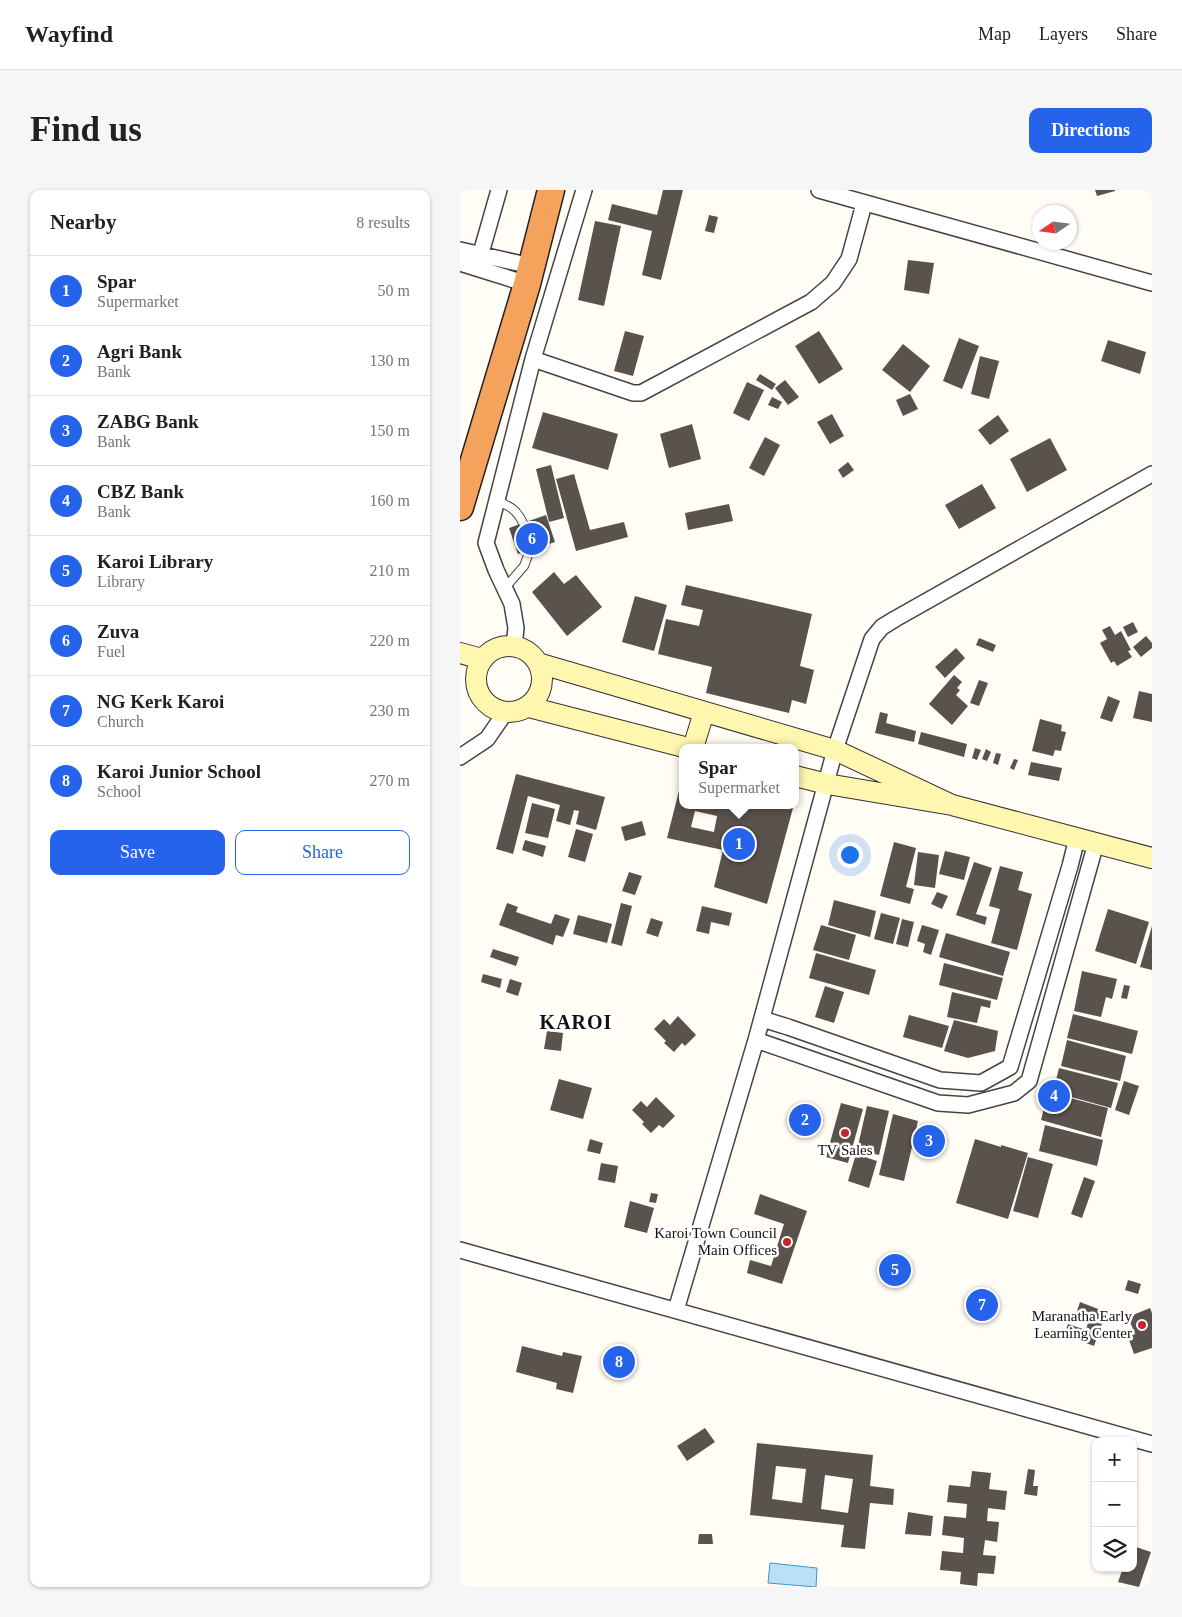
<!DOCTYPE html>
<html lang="en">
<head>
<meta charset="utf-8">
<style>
  :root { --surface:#fff; --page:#f6f6f6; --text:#202124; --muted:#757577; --line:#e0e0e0; --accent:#2563eb }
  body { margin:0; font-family:Georgia,serif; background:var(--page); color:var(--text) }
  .controls { position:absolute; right:15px; bottom:15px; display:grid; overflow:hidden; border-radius:10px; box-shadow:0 1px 4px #0004 }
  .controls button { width:45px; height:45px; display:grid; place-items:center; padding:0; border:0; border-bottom:1px solid var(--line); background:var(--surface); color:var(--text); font:25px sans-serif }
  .compass { position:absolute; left:572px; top:15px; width:45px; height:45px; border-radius:50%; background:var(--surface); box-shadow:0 1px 4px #0004; rotate:257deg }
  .you { position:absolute; left:389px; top:664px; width:18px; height:18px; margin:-12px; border:4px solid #fff; border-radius:50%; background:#1a73e8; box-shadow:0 0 0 8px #1a73e833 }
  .badge { display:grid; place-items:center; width:32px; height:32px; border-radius:50%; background:var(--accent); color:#fff; font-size:16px; font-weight:700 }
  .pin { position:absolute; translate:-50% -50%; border:2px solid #fff; box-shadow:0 1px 5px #0006 }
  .popup { position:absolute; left:219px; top:554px; width:120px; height:65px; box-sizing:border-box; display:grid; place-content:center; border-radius:10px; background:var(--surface); filter:drop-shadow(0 1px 4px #0005); font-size:16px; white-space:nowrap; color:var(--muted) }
  .popup b { font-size:19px; color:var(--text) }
  .popup::after { content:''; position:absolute; left:50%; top:100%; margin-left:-10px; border:10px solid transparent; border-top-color:var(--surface) }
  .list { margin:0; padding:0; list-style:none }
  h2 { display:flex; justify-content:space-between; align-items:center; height:65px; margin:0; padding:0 20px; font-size:21px }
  h2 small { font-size:16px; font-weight:400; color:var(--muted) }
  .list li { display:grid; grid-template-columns:32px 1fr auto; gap:15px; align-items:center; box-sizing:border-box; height:70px; padding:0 20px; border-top:1px solid var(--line) }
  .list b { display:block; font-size:19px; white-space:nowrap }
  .list p { margin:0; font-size:16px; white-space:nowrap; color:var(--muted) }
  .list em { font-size:16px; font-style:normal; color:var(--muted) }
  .actions { display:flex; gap:10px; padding:15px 20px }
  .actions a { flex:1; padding:11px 0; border:1px solid var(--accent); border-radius:10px; text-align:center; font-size:18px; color:var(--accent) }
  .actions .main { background:var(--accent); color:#fff }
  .icon { flex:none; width:28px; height:28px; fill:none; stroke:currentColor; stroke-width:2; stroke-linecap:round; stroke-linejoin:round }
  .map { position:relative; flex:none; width:692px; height:1397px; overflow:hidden; border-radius:10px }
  header { display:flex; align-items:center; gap:30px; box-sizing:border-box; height:70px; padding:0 25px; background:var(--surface); border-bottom:1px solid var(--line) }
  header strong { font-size:24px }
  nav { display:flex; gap:28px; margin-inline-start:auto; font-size:18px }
  .intro { display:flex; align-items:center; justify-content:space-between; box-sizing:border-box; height:120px; padding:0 30px }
  h1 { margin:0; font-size:35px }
  .button { padding:12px 22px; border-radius:10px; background:var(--accent); color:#fff; font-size:18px; font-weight:700 }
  main { display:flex; gap:30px; padding:0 30px }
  aside { flex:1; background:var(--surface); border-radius:10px; box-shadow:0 1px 4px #0004 }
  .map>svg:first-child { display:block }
  .water { fill:#b9e0f7; stroke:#3f96cf }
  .building { fill:#5a524d; fill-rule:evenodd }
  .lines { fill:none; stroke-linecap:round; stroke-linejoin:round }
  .lane-casing { stroke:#444; stroke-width:10 }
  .street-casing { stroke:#444; stroke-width:18 }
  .secondary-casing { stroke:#333; stroke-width:22 }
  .highway-casing { stroke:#222; stroke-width:29 }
  .lane { stroke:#fff; stroke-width:8 }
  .street { stroke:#fff; stroke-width:15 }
  .secondary { stroke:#fff6b0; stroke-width:20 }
  .highway { stroke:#f5a25d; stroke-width:26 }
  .poi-dot { fill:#c4262e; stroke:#fff; stroke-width:2 }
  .labels { text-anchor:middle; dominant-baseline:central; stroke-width:5; stroke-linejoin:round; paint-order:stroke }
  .poi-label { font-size:15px; fill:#111; stroke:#fff; text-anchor:end }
  .district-label { font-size:20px; font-weight:bold; letter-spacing:1px; fill:#111; stroke:#fff }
</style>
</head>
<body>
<header>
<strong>Wayfind</strong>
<nav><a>Map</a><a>Layers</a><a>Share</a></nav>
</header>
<div class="intro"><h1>Find us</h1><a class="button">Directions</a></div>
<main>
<aside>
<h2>Nearby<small>8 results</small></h2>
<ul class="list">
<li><span class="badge">1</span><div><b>Spar</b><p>Supermarket</p></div><em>50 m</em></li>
<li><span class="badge">2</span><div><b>Agri Bank</b><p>Bank</p></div><em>130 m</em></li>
<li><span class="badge">3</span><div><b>ZABG Bank</b><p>Bank</p></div><em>150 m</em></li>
<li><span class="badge">4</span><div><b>CBZ Bank</b><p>Bank</p></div><em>160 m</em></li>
<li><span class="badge">5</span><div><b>Karoi Library</b><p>Library</p></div><em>210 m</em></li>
<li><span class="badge">6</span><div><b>Zuva</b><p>Fuel</p></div><em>220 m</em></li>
<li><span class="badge">7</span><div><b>NG Kerk Karoi</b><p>Church</p></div><em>230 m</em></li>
<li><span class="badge">8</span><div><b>Karoi Junior School</b><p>School</p></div><em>270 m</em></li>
</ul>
<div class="actions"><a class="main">Save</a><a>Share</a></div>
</aside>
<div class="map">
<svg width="692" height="1397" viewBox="0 0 692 1397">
  <rect width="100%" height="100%" fill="#fffdf5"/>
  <path class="water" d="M310,1373L357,1378L356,1397L308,1393Z"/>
  <path class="building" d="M203,0H223L201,90L182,85L192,41L148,30L152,14L197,25Z
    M635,0H655V1L637,6Z
    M249,25L258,27L254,43L245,41Z
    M135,31L161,36L144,116L118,110Z
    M448,70L474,73L469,104L444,100Z
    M165,141L184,146L173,186L154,181Z
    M359,141L383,179L359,194L335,156Z
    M499,148L519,156L502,199L483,191Z
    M648,150L686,162L680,184L641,171Z
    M443,154L470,176L450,202L422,180Z
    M520,166L539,171L529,209L511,204Z
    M300,184L316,194L312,200L296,190Z
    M325,190L339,207L328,215L315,198Z
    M287,192L304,200L289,231L273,223Z
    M450,204L458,219L443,226L436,210Z
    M312,207L322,212L318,219L308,215Z
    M83,222L158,244L148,280L72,258Z
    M372,224L384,246L370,254L357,232Z
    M538,225L549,241L530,255L518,240Z
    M232,234L241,269L209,278L200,244Z
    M305,247L320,255L304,286L289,278Z
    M590,248L607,280L567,302L550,269Z
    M388,272L394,280L383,288L378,280Z
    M91,275L104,328L89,332L76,279Z
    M114,284L130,340L164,332L168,347L116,361L96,289Z
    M522,294L536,318L499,339L485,315Z
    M269,314L273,331L228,340L225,323Z
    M86,325L95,352L58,364L49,338Z
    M94,382L104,394L116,385L142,417L107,446L72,402Z
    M226,395L352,424L340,476L354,480L346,514L332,510L329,523L246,503L252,477L198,464L206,429L239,436L243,420L221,415Z
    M175,406L207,415L194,461L162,452Z
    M673,432L678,442L668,447L663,437Z
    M650,436L655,445L661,441L671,460L668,461L672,467L657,476L654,471L651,473L640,453L647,449L642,440Z
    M686,446L692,453V458L681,467L673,457Z
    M519,448L536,455L533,462L516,455Z
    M496,458L505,468L485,488L475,477Z
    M494,485L502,492L497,498L500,500L496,505L508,516L492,535L469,514Z
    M519,490L528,493L519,516L510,513Z
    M679,501L692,504V532L673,528Z
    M648,506L660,511L652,532L640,528Z
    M420,522L428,524L426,533L456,541L454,552L415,543Z
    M580,529L602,535L601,541L606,542L601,561L595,560L593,566L572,561Z
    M461,542L507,554L504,567L458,554Z
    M515,558L521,560L517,570L512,568Z
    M526,559L531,562L527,571L522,569Z
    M536,563L541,564L538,575L533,573Z
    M554,569L558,570L554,580L550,578Z
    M571,572L602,578L599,591L568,585Z
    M56,584L145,607L136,640L116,634L119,621L114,620L110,635L96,631L100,615L68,606L53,664L36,659Z
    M222,589L223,615H324L333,618L307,714L254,697L263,660L207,648ZM235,621L257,626L254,642L231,637Z
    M72,613L95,619L88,648L65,643Z
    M182,631L186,645L165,651L161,637Z
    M116,639L133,644L125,672L108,667Z
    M65,650L86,656L83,667L62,660Z
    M434,652L456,658L446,697L454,699L450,714L420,706Z
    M485,661L510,667L504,690L479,684Z
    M458,662L479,665L475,698L454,695Z
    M514,672L532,678L516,724L527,727L525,735L496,725Z
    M540,676L563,682L558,700L572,704L557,760L531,753L540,719L529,716Z
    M169,682L182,686L175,705L162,701Z
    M477,702L488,706L482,719L471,714Z
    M374,710L416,721L410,747L368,735Z
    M47,713L58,717L56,722L91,734L95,724L110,729L103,747L96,745L93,755L39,735Z
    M161,713L172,716L162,756L151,753Z
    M242,716L272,723L269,736L251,732L249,744L236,741Z
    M648,719L689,732L676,774L635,761Z
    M421,723L440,728L433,754L414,749Z
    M118,725L152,734L147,753L113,744Z
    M191,728L203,732L198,747L186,743Z
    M442,729L454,732L448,757L436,754Z
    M361,735L396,745L389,770L353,760Z
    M462,735L479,740L471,765L463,762L465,754L457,751Z
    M692,736V780L680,777Z
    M486,743L550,762L543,786L479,767Z
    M33,759L59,767L56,776L30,767Z
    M356,763L416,780L409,805L349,788Z
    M484,773L543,788L537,810L479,795Z
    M622,781L657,789L652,809L646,807L641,827L614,821Z
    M23,784L42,789L40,798L21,792Z
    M50,789L62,793L58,806L46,802Z
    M664,795L670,796L667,809L661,808Z
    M365,796L384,802L374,833L355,827Z
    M492,802L531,811L530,818L521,816L517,833L487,827Z
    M613,824L678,841L672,864L607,848Z
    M449,825L489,836L482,858L443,847Z
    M218,826L236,845L225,856L222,853L214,862L204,853L206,851L194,839L204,829L210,835Z
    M494,830L538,841L535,861L508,868L484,861Z
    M87,841L103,843L101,861L84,859Z
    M607,850L666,866L660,891L601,876Z
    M599,878L658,893L651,918L593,902Z
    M99,889L132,898L123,929L90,920Z
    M664,891L679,896L669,925L655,920Z
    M588,902L648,918L641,947L581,930Z
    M196,907L215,926L203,938L199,935L191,943L182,934L184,932L172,920L181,911L187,917Z
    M381,913L403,919L388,973L366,967Z
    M407,916L429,921L419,965L397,960Z
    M433,924L458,931L444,991L419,985Z
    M585,935L643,950L637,976L579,961Z
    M130,949L143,953L140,964L127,961Z
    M515,949L541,957V955L568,963L548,1029L496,1013Z
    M396,964L417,971L409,998L388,991Z
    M568,967L593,974L578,1028L553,1021Z
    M141,973L158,976L155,993L138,990Z
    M624,987L635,991L622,1028L611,1024Z
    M191,1003L198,1004L196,1013L189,1012Z
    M300,1004L347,1021L322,1094L287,1083L290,1070L311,1076L324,1034L294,1024Z
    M170,1011L194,1018L187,1043L164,1037Z
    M668,1090L681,1094L678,1104L665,1100Z
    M620,1112L646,1122L634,1156L604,1145L608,1134L626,1140L629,1129L616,1124Z
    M690,1118L692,1123V1158L674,1164L668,1147L675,1144L668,1127Z
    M62,1156L102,1166L103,1162L122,1166L113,1203L96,1199L97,1193L56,1182Z
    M245,1238L255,1252L227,1271L217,1256Z
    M297,1253L413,1265L410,1296L434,1299L433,1315L410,1313L405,1359L381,1357L384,1335L290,1325ZM316,1276L346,1279L342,1313L312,1309ZM365,1285L393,1289L388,1323L361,1319Z
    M568,1279L575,1280L573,1296H578L577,1306L564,1304Z
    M512,1281L531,1283L529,1299L547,1301L545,1320L528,1318L527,1331L539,1332L537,1352L525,1350L523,1365L536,1366L534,1384L518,1383L517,1396L500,1394L501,1382L480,1380L482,1361L503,1363L504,1348L482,1345L484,1326L506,1328L507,1314L487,1312L489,1295L510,1297Z
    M448,1322L473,1326L471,1346L445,1344Z
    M239,1344H252L253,1354H238Z
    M673,1356L691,1362L679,1397L658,1392L663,1378H673Z"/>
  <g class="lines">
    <defs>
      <path id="lane" d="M37,311C50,316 57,320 63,333
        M45,398L64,376L70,360"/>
      <path id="street" d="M359,0L692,93
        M0,60L71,76
        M0,73L67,94
        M17,77L39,0
        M73,169L173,203H181L351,112L373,93L389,69L404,14
        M54,457L56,438L52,414L36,380L26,353L73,169L124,0
        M0,567L27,549L45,523
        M302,829L328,837L480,890L521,893L550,877L610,676L617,648
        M296,850L478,913L508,915L554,903L569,891L636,653
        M0,1060L692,1254
        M216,1120L296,850L375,560L412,449L422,437L435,429L692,284"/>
      <path id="secondary" d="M16 489a33 33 0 1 1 66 0a33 33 0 1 1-66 0Z
        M0,463L22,469
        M78,473L375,560L492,615
        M69,517L228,558
        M233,558L244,522
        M335,586L367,594L492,615L692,668"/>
      <path id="highway" d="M0,317L67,94L91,0"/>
    </defs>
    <use href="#lane" class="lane-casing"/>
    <use href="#street" class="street-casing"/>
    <use href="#secondary" class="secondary-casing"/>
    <use href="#highway" class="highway-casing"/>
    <use href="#lane" class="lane"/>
    <use href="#street" class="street"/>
    <use href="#secondary" class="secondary"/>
    <use href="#highway" class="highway"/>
  </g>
  <g class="poi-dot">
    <circle cx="385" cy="943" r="5"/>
    <circle cx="327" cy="1052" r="5"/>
    <circle cx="682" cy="1135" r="5"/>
  </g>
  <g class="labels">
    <g class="poi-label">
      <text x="385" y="960" text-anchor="middle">TV Sales</text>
      <text x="317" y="1043">Karoi Town Council<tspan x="317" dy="17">Main Offices</tspan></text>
      <text x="672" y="1126">Maranatha Early<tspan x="672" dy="17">Learning Center</tspan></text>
    </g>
    <g class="district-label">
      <text x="116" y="832">KAROI</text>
    </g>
  </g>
</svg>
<div class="controls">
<button>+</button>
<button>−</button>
<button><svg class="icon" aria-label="layers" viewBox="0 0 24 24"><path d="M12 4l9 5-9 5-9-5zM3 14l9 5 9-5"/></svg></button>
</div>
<svg class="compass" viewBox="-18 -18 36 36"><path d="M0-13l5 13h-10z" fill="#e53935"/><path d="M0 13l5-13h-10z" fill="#757577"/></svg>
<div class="you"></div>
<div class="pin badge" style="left:279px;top:654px">1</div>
<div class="popup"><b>Spar</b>Supermarket</div>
<div class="pin badge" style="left:345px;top:930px">2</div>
<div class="pin badge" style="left:469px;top:951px">3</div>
<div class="pin badge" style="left:594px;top:906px">4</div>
<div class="pin badge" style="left:435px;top:1080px">5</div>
<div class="pin badge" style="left:72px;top:349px">6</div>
<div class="pin badge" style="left:522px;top:1115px">7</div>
<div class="pin badge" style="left:159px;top:1172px">8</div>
</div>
</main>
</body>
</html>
